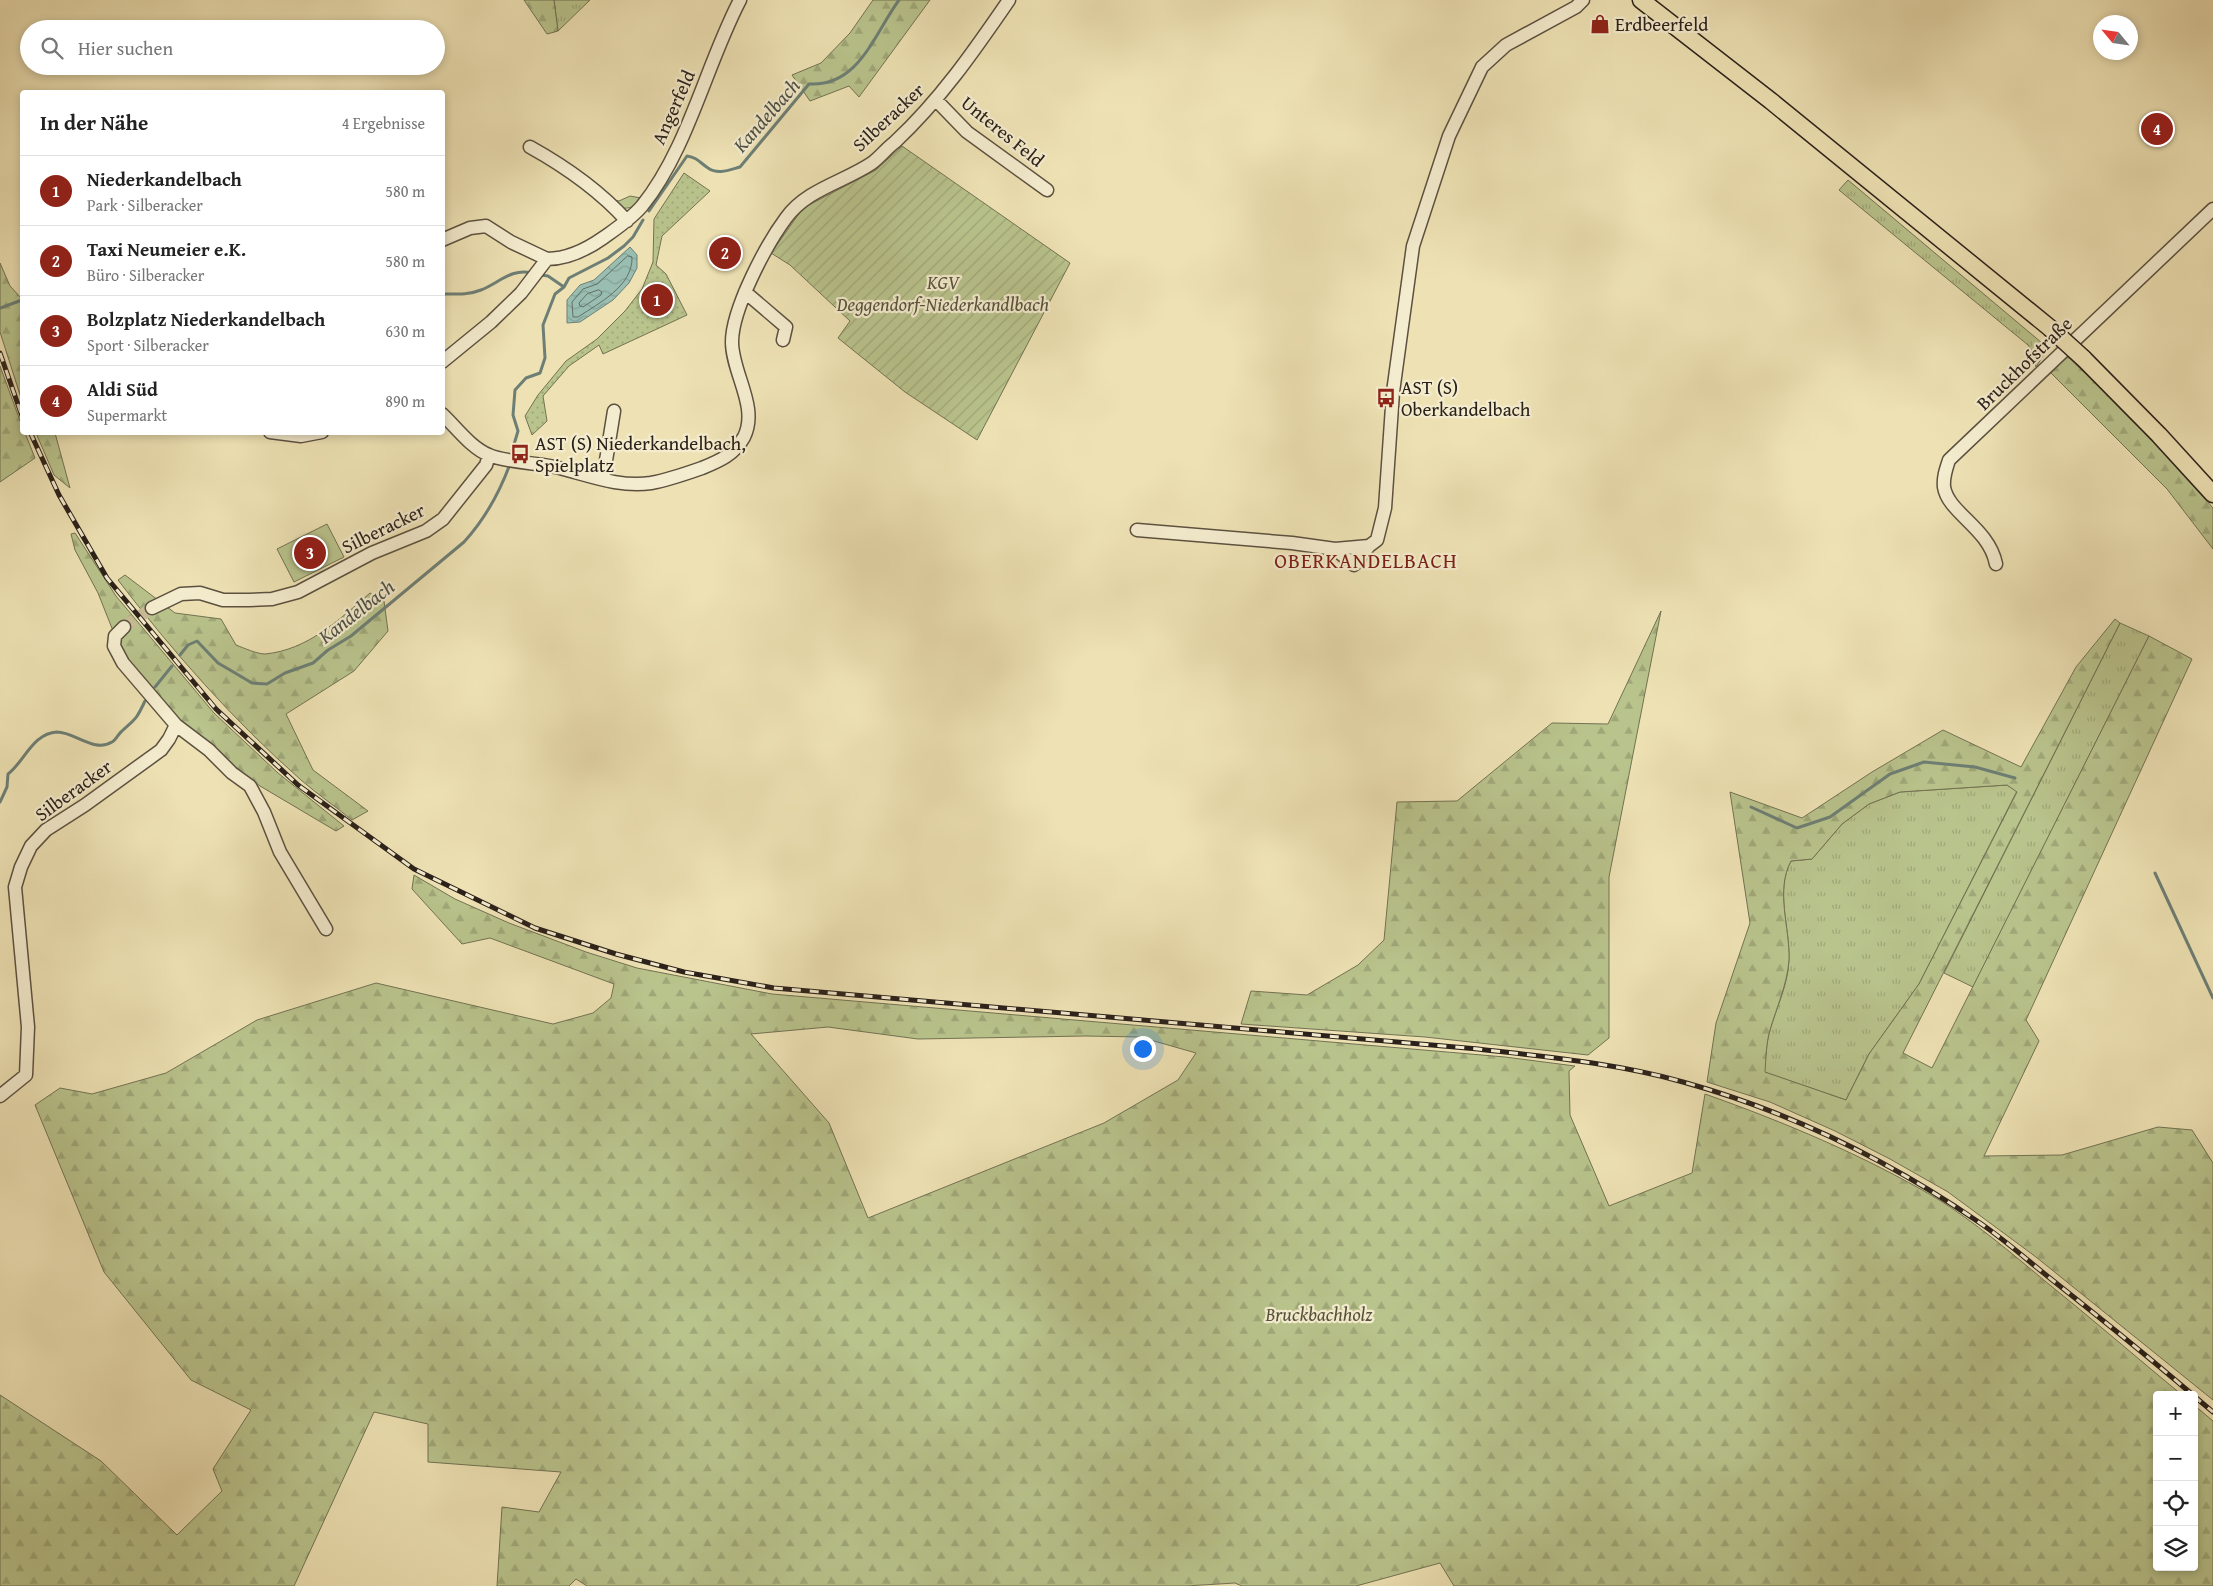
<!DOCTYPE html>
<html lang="de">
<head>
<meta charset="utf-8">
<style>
  :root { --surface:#fff; --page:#f2f2f2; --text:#222; --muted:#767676; --line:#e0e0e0; --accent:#8f2418 }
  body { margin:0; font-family:"Gentium Book Plus",serif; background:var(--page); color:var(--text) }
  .controls { position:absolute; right:15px; bottom:15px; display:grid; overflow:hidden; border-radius:5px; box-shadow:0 2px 8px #0003 }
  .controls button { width:45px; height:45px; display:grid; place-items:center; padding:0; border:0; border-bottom:1px solid var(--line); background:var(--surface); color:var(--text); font:25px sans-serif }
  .compass { position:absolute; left:2093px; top:15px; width:45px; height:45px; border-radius:50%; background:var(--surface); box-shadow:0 2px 8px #0003; rotate:299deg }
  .you { position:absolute; left:1142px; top:1048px; width:18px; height:18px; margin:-12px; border:4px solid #fff; border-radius:50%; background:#1a73e8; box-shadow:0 0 0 8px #1a73e833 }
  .badge { display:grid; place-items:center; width:32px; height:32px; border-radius:50%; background:var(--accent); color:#fff; font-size:16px; font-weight:700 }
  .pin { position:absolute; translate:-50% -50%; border:2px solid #fff; box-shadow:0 1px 5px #0006 }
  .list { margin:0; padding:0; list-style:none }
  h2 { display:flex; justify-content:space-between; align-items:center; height:65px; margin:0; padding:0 20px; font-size:21px }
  h2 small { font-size:16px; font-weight:400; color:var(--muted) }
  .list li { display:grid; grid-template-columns:32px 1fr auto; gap:15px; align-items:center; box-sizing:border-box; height:70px; padding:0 20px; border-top:1px solid var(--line) }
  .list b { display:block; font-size:19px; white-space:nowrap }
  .list p { margin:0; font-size:16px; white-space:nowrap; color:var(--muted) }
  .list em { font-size:16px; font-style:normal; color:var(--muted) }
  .icon { flex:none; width:28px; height:28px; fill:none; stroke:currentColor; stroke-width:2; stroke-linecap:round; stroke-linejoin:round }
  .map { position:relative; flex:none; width:2213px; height:1586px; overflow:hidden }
  .search { position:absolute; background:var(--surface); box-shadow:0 2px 8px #0003; left:20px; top:20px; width:425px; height:55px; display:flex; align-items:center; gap:12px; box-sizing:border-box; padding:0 18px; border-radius:28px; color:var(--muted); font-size:19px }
  .panel { position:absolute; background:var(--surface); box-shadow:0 2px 8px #0003; left:20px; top:90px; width:425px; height:345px; border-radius:5px }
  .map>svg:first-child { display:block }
  .grass { fill:url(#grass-tufts); stroke:#727253 }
  .forest { fill:url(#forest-firs); stroke:#727253; fill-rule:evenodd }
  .park { fill:url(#park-dots); stroke:#727253 }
  .garden { fill:url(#garden-furrows); stroke:#727253 }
  .pitch { fill:#b9c38c; stroke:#727253 }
  .water { fill:url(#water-waves); stroke:#6d7f75 }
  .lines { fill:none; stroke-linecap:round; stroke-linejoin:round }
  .shore { stroke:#626f66; stroke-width:1 }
  .stream { stroke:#6d7f75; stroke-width:3 }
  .minor-tunnel { stroke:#c7bb95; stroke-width:12; stroke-dasharray:12 6; stroke-linecap:butt }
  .minor-casing { stroke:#5c5140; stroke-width:15 }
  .major-casing { stroke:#2b211a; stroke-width:19 }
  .minor { stroke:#f4ecce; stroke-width:12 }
  .major { stroke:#eee2b4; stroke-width:16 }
  .rail-casing { stroke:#2b211a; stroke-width:5 }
  .rail { stroke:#f4ecce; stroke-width:3; stroke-dasharray:9; stroke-linecap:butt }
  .major-bridge-casing { stroke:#2b211a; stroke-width:19; stroke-linecap:butt }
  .major-bridge { stroke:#eee2b4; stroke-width:16 }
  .labels { text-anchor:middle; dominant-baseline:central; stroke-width:4.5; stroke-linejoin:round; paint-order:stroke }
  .poi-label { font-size:19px; fill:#2b211a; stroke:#f4ecce; text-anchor:start }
  .street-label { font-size:19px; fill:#2b211a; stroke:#f4ecce }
  .park-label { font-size:19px; font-style:italic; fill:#56523c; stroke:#f4ecce }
  .water-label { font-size:20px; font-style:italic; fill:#4c5047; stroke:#f4ecce }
  .quarter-label { font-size:21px; letter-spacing:1px; fill:#7a1f14; stroke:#f4ecce }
</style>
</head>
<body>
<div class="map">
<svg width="2213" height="1586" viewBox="0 0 2213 1586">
  <defs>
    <pattern id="grass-tufts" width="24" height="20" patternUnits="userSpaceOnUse" patternTransform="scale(1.25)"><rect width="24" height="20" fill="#b9c38c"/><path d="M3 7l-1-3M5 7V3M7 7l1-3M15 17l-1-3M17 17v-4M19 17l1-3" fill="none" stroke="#9fa778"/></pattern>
    <pattern id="forest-firs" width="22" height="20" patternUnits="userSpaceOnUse" patternTransform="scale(1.25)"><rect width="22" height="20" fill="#b9c38c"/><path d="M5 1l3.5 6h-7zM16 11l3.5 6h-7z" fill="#9fa778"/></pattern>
    <pattern id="park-dots" width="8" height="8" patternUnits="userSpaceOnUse" patternTransform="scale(1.25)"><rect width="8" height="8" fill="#b9c38c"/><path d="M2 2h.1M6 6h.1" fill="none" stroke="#9fa778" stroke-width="1.8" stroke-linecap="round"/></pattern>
    <pattern id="garden-furrows" width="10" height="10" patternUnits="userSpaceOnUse" patternTransform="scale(1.25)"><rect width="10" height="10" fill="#b9c38c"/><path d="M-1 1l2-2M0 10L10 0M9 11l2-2" fill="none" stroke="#9fa778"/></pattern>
    <pattern id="water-waves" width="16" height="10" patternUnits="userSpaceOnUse" patternTransform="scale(1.25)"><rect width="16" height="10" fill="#99bdb1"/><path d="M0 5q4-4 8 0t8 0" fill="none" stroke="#84a298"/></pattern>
  </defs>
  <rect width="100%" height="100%" fill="#eee2b4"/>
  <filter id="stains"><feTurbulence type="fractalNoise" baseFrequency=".004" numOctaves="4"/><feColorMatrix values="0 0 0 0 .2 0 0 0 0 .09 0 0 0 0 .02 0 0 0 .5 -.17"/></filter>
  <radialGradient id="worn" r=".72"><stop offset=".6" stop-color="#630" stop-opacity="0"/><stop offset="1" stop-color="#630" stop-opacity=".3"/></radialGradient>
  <path class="grass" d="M554,0H590L558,31Z
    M1848,180L2048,348L2036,367L2033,352L2028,345L1839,190Z
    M630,196L641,198C635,206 632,209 621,208L614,200L619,201Z
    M2120,623L2149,636L1973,987L1944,973Z
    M2007,785L2017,791L1919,984L1869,1054L1846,1100L1764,1072C1766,1059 1766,1043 1770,1030C1777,1006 1788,985 1789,960C1790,927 1775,891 1791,861L1812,859L1842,824L1869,804L1900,792Z"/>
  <path class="forest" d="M524,0H554L558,31L547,34Z
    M873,0H930L859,97L849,86L810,101L792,75L821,63L850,33Z
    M0,263L10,286L22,299V401L0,332Z
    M2067,356L2125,411L2213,508V549L2167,489L2051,373Z
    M0,366L22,426V432L25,433L35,458L0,482Z
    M36,433H55L70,488L54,475Z
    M75,533L116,596L214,713L278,773L344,826L336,831L260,786L219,754L162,705L121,651L98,593L75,550L71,534Z
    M125,575L175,613L221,619L236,645C244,648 257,654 265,654C308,650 340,619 370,593L384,601L388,631L354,671L286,714L313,770L368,811L352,820C335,806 317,794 301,780C233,720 173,652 118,580Z
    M1661,611L1609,877V1038L1588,1055L1425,1037L1241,1024L1251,991L1307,995L1358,965L1384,940L1397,802L1457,801L1552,723L1608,724Z
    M2115,619L2120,623L1903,1053L1932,1068L2149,636L2192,659L2026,1020L2039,1041L1984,1156L2062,1155L2158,1127L2192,1130L2213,1163V1400L2036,1257L1948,1192L1890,1159L1835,1131L1770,1102L1707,1082L1716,1023L1750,923L1730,792L1802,818L1872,772L1943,730L2021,767L2076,667ZM2007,785L2017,792L1919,984L1869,1054L1846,1100L1765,1072C1766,1059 1766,1043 1770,1030C1777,1006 1787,985 1789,960C1790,927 1775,891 1791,861L1812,859L1842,824L1869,804L1900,792Z
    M414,875L455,899L509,923L586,952L637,968L772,994L1505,1057L1575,1066L1569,1071L1570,1115L1609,1206L1692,1173L1705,1094C1784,1122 1863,1155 1936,1198C1975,1222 2010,1252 2045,1281C2091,1318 2136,1357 2182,1395H2157V1567H2194V1405L2213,1421V1586H1454L1440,1563L1356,1586H1242L1235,1583L1186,1586H587L576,1579L569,1586H497L502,1507L539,1512L561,1472L428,1462V1424L374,1412L294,1586H0V1395L101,1461L177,1535L222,1491L213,1469L251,1410L191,1380L104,1272L35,1105L60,1088L92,1094L166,1073L257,1020L376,983L553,1024L593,1013L611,998L614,984L490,938L462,944L412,889ZM828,1027L918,1039L1085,1036L1140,1037L1196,1053L1178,1080L1104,1123L868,1218L829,1123L751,1034Z"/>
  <path class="park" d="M684,173L710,191L662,236L656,265L666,274L687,315L603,354L599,345L569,366L543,396L547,421L532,435L525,416L538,395L566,361L597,339L625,311L642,289L653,262L654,219Z"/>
  <path class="garden" d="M902,146L1070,263L977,440L905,392L838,338L850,321L790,265L771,253L803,208L876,170Z"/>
  <path class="pitch" d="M327,524L344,557L294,582L277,549Z"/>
  <path class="water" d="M630,247L637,255V268L629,283L613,300L580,322L567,323V300L580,285L594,280Z"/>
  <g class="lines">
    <path class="shore" d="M628,256L632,257C633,286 599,303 578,317H573L572,302L583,289L597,284Z
      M599,290L602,292L601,295L583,307L580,306L579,303L587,294Z"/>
    <path class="stream" d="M649,211L687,156C698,158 699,162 708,168C718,175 729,170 740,167L809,84C859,87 874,34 899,0
      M541,275L548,276L564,287
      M442,294C455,294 469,295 481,290C499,283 511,268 532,273
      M0,308L22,300
      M512,451L518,431L513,415L515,390L526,378L540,373L545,358L543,325L555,294L564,287L569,278L608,258L624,246L633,237L643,220
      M180,655L188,645L197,641L218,663L230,670L252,683L267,684L285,673L313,663L328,650L351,636L464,542C485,519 499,494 510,464
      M155,687L172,666
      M0,802L7,787L8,774C24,762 33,733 57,732C75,732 94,753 112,742C116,740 118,734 122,731C136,718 136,720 145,701
      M1751,807L1797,828L1830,817L1890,774L1924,762L1975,767L2015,778
      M2155,873L2213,998"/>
    <path class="minor-tunnel" d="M124,627L152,608"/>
    <defs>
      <path id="minor" d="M936,100L967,132L1047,190
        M530,147C566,167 599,190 627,221
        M442,240L470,228L486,226L511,242L547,259
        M745,292L786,327L783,340
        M442,362L491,322L521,293L547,259C568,259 586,250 603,238C617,228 631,219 642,206C688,149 706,65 740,0
        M442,414C456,427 471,448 489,455C504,462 537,463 555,467C586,474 618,488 651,483C668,480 685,474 702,468C719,461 734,455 744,437C759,407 732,373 732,342C732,309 766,245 786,218C807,189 844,182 872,163C880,157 887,148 895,142C940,100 974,51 1009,0
        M270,432L301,436L322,432
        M603,479L614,411
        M1137,530L1292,543L1335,549L1369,546L1377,540L1385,508L1393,392L1413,246L1449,136L1482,67L1506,45L1576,7L1583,0
        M1335,549L1354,565L1369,546
        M1996,564C1989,528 1948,513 1944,487C1943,477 1946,469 1949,460L2213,209
        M152,608L181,594L200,593L223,600H249L272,599L298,592L372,553L426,531L443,519L486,465L489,455
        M124,627L115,636L114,646L123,663L176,725L209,750L232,773L250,786L264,812L280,852L326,929
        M0,1096L26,1075L28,1027L15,887L21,867L31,846L46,830L85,805L161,750L169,739L176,725"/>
      <path id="major" d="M1641,0L1771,101L2050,328
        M2083,358L2159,435L2213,494"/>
    </defs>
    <use href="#minor" class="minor-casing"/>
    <use href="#major" class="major-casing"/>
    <use href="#minor" class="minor"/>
    <use href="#major" class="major"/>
    <defs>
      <path id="rail" d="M0,353L22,416
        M30,432L59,495L107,578L216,709L298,785L414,869L535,928L616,954L684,972L774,988L1478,1049C1546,1057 1616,1063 1683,1082C1788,1111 1890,1161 1980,1223C2005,1240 2027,1260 2051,1279C2099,1317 2146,1355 2193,1395
        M2194,1396L2213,1412"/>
    </defs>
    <use href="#rail" class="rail-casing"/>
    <use href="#rail" class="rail"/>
    <defs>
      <path id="major-bridge" d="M2050,328L2083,358"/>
    </defs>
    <use href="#major-bridge" class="major-bridge-casing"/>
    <use href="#major-bridge" class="major-bridge"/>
  </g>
  <defs>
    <symbol id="shop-bare" viewBox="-9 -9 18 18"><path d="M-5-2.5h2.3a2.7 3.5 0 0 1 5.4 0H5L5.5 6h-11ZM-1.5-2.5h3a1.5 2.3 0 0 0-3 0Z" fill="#8f2418" stroke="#f4ecce" stroke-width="2.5" paint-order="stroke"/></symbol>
    <symbol id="bus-bare" viewBox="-9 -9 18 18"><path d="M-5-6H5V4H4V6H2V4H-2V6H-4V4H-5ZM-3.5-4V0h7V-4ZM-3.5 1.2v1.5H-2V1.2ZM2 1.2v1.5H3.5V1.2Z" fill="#8f2418" stroke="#f4ecce" stroke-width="2.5" paint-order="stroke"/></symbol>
  </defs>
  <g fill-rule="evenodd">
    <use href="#shop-bare" x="1586" y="10" width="28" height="28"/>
    <use href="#bus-bare" x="1372" y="384" width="28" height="28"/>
    <use href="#bus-bare" x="506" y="440" width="28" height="28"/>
  </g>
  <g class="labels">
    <g class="poi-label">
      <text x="1615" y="24">Erdbeerfeld</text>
      <text x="1401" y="387">AST (S)<tspan x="1401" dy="22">Oberkandelbach</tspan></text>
      <text x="535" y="443">AST (S) Niederkandelbach,<tspan x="535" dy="22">Spielplatz</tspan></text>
    </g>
    <g class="street-label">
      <text transform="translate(673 107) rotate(-66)">Angerfeld</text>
      <text transform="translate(888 117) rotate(-43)">Silberacker</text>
      <text transform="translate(1003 131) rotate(39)">Unteres Feld</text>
      <text transform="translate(2024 363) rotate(-44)">Bruckhofstraße</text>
      <text transform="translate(383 528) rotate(-26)">Silberacker</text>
      <text transform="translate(73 790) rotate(-36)">Silberacker</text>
    </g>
    <g class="park-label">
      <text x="943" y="282">KGV<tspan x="943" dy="22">Deggendorf-Niederkandlbach</tspan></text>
      <text x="1319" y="1314">Bruckbachholz</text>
    </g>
    <g class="water-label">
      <text transform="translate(766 115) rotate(-49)">Kandelbach</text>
      <text transform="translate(356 611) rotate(-38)">Kandelbach</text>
    </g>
    <g class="quarter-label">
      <text x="1366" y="560">OBERKANDELBACH</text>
    </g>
  </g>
  <rect width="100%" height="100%" filter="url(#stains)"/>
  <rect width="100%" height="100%" fill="url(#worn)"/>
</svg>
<div class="controls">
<button>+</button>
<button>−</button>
<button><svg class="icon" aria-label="locate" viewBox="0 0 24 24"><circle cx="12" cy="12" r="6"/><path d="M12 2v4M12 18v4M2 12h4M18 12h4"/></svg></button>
<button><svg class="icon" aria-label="layers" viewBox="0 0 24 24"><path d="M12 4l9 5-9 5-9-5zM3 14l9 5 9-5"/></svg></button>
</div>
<svg class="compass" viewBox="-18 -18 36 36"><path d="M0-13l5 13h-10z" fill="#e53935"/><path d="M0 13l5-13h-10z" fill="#767676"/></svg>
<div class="you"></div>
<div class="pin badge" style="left:657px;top:300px">1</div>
<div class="pin badge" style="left:725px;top:253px">2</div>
<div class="pin badge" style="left:310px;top:553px">3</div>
<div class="pin badge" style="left:2157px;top:129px">4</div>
<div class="search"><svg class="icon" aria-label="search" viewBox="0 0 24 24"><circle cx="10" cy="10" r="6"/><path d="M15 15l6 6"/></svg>Hier suchen</div>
<section class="panel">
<h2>In der Nähe<small>4 Ergebnisse</small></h2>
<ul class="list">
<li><span class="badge">1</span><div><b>Niederkandelbach</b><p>Park · Silberacker</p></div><em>580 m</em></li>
<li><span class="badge">2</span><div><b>Taxi Neumeier e.K.</b><p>Büro · Silberacker</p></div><em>580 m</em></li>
<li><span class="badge">3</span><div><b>Bolzplatz Niederkandelbach</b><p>Sport · Silberacker</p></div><em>630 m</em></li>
<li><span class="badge">4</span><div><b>Aldi Süd</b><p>Supermarkt</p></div><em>890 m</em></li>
</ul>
</section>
</div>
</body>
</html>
